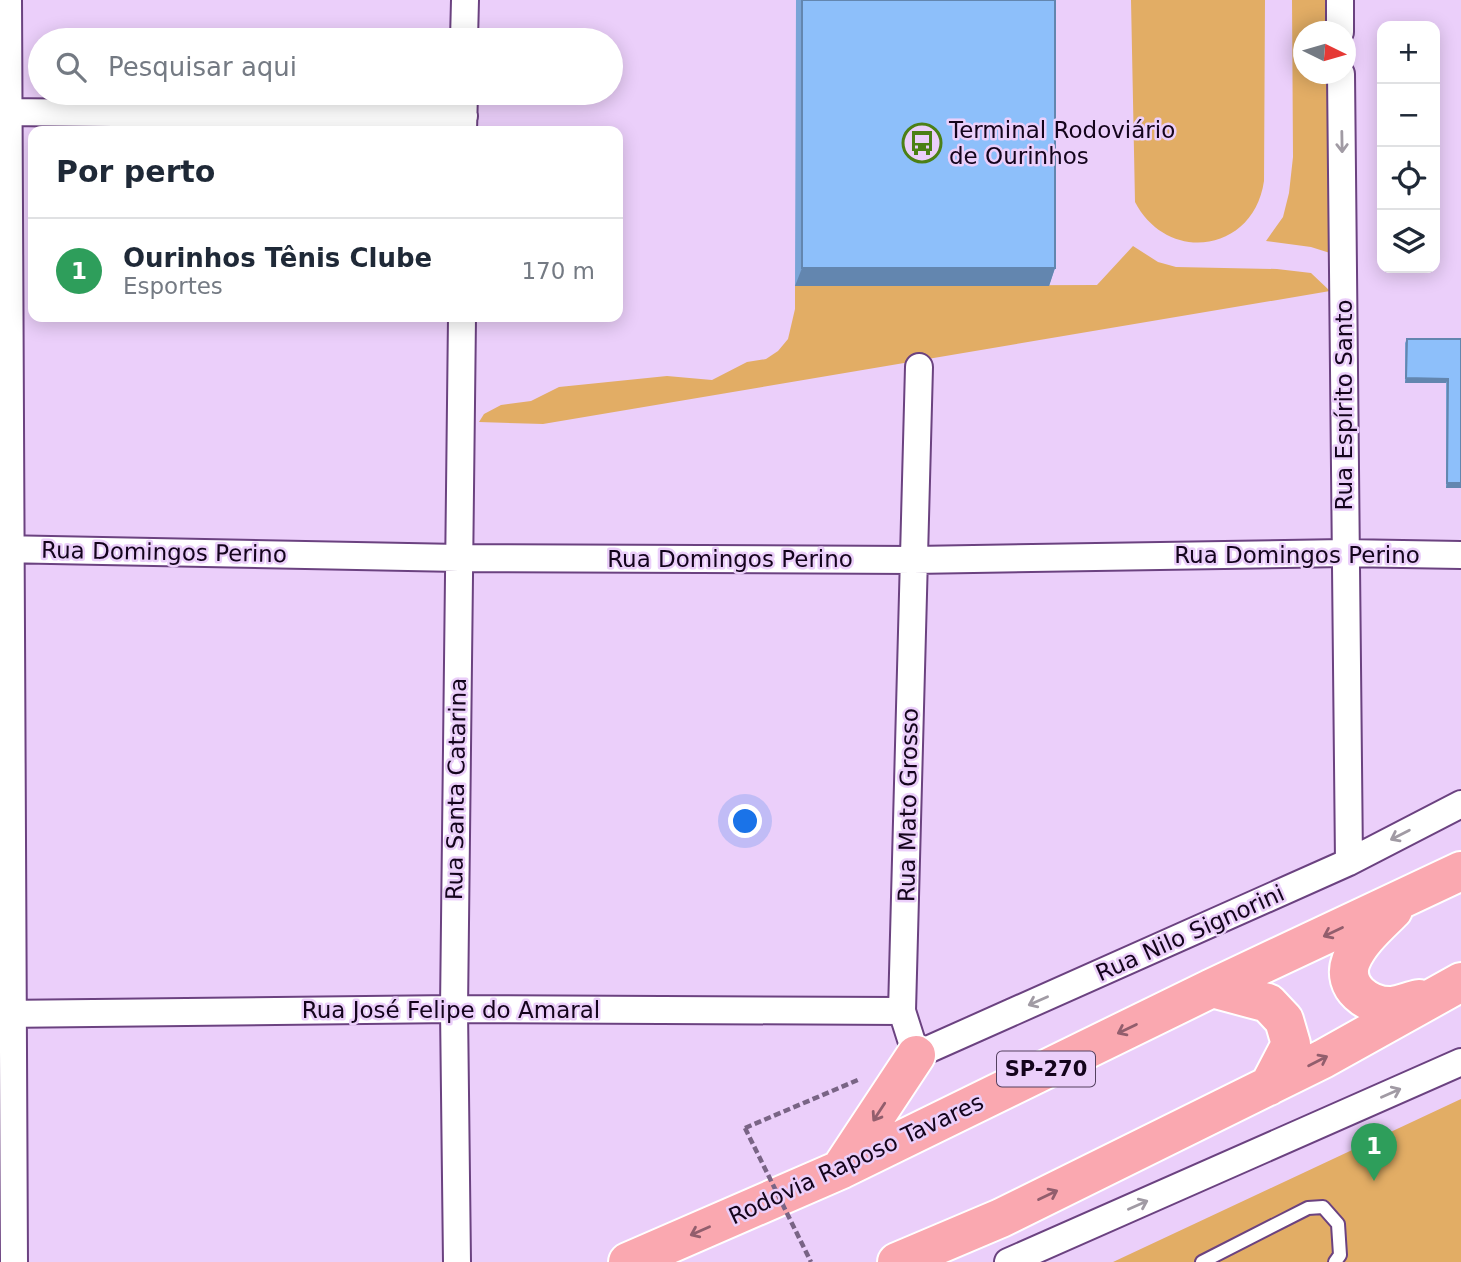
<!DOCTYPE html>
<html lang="pt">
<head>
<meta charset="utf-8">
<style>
  :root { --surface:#fff; --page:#f6f6f7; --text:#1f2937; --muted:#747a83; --line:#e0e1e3; --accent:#4b8015 }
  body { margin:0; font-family:"DejaVu Sans",sans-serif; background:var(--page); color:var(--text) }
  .controls { position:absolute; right:21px; top:21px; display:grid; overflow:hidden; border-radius:14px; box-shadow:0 4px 18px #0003 }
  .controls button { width:63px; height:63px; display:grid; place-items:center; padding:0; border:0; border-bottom:2px solid var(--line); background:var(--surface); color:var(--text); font:35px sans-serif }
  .compass { position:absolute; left:1293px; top:21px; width:63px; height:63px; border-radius:50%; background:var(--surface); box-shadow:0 4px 18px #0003; rotate:95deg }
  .you { position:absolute; left:746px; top:822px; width:24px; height:24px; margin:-18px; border:5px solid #fff; border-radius:50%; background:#1a73e8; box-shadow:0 0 0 10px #1a73e833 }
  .badge { display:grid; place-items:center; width:46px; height:46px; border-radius:50%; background:var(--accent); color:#fff; font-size:23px; font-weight:700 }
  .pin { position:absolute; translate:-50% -58px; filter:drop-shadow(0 2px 4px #0008) }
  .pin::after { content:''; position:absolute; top:37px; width:24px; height:21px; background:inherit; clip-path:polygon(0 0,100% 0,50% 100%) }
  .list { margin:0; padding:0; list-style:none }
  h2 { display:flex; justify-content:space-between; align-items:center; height:91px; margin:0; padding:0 28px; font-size:30px }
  h2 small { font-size:23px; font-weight:400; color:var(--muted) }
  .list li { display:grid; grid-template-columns:46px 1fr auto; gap:21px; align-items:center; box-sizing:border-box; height:105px; padding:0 28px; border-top:2px solid var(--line) }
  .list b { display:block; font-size:26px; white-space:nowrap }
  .list p { margin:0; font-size:23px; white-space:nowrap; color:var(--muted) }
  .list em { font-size:23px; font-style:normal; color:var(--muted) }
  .icon { flex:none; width:38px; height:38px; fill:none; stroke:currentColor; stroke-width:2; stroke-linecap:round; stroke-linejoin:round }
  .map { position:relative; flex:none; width:1461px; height:1262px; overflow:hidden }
  .search { position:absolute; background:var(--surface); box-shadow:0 4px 18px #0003; left:28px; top:28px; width:595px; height:77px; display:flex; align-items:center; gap:18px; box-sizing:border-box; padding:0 24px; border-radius:38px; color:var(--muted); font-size:26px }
  .panel { position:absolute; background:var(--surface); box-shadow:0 4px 18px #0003; left:28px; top:126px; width:595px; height:196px; border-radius:14px }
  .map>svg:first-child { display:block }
  .green { fill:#e2ad65 }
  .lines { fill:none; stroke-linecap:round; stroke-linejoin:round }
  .service-casing { stroke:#6b4280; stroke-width:16 }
  .minor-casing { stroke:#6b4280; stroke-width:30 }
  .motorway-casing { stroke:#fff; stroke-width:42 }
  .path { stroke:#796485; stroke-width:4.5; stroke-dasharray:7 3.5; stroke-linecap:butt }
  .service { stroke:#fff; stroke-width:12 }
  .minor { stroke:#fff; stroke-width:26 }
  .motorway { stroke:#faa8b0; stroke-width:38 }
  .path-bridge { stroke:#796485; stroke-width:4.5; stroke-dasharray:7 3.5; stroke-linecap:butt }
  .wall { fill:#79a4d7 }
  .shaded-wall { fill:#6386af }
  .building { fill:#8dbffa; stroke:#6386af; stroke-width:2 }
  .oneway { stroke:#a19ba4 }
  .oneway2 { stroke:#925e6d }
  .labels { text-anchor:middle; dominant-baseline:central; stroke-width:5; stroke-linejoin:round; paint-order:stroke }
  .shield { fill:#ebcffa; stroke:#54415f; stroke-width:2 }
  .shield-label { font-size:21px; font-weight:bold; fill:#14041c }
  .poi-label { font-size:23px; fill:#14041c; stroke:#ebcffa; text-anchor:start }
  .street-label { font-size:23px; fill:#14041c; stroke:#ebcffa }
</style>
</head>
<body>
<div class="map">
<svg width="1461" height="1262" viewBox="0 0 1461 1262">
  <rect width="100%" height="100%" fill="#ebcffa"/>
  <path class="green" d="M1131,0H1265L1264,181C1254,252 1168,265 1135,202Z
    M1292,0H1328V31L1304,32V74H1329L1330,253L1311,247L1266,241L1283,217L1289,193L1293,157Z
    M1133,246L1158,262L1176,267L1277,269L1311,273L1330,291L543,424L479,422L484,414L501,405L531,401L559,387L667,376L712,380L747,362L766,359L778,351L788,339L795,309V286L1097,285Z
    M1461,1099V1262H1113Z"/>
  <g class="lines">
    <defs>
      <path id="service" d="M1202,1262L1308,1208L1323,1207L1338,1224L1340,1255L1335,1262"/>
      <path id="minor" d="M8,0L14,1262
        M1340,0V32
        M464,40L465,0
        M1341,74C1345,336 1344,599 1349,862
        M0,112L464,116
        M463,131L464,93
        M919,367L902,1011L916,1055L1349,862L1461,804
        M0,549L459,558L914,560L1344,553L1461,555
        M0,1014L454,1009L902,1011
        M457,1262L454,1009L462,317
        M1008,1262L1461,1062"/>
      <path id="motorway" d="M1393,910C1379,924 1359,941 1351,961C1341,987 1368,1007 1392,1006C1400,1005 1410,1001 1419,999
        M1212,988L1268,1003L1284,1020L1291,1044L1269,1086
        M842,1167L916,1055
        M628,1262L842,1169L1212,988L1461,871
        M897,1262L1001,1218L1323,1059L1461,982"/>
    </defs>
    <use href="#service" class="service-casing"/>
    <use href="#minor" class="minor-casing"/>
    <use href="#motorway" class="motorway-casing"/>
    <path class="path" d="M745,1128L860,1079"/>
    <use href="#service" class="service"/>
    <use href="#minor" class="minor"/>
    <use href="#motorway" class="motorway"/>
    <path class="path-bridge" d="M745,1128L811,1262"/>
  </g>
  <path class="wall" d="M796,0H1055V268L1049,286H795Z
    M1407,339H1461V488H1446V383H1405V343Z"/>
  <path class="shaded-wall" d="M802,268H1055L1049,286H795Z
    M1406,378L1448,379L1446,383H1405Z
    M1447,483H1461V488H1446Z"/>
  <path class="building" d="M802,0H1055V268H802Z
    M1407,339H1461V483H1447L1448,379L1406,378Z"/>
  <defs><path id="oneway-shaft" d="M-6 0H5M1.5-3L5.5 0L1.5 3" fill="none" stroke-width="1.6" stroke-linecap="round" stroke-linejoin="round" transform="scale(1.75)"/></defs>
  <g class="oneway">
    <use href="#oneway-shaft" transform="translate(1342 142) rotate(89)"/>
    <use href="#oneway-shaft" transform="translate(1400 835) rotate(153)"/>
    <use href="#oneway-shaft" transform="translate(1038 1001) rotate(156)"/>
    <use href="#oneway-shaft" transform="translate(1391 1093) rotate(-24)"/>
    <use href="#oneway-shaft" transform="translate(1138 1205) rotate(-24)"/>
  </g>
  <g class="oneway2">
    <use href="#oneway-shaft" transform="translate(1333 932) rotate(155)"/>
    <use href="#oneway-shaft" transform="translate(1127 1029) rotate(154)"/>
    <use href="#oneway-shaft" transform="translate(1318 1061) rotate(-27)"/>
    <use href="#oneway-shaft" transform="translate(879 1112) rotate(123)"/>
    <use href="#oneway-shaft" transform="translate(1048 1195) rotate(-26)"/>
    <use href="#oneway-shaft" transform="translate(700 1231) rotate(156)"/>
  </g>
  <defs>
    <symbol id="bus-ring" viewBox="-11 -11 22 22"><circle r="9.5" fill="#ebcffa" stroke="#4b8015" stroke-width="1.5"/><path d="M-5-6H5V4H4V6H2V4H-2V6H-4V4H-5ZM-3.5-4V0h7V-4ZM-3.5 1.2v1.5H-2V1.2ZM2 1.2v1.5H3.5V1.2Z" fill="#4b8015"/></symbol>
  </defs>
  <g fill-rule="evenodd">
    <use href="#bus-ring" x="900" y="121" width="44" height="44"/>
  </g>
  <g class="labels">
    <rect class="shield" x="997" y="1051.5" width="98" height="35" rx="5"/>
    <g class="shield-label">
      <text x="1046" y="1069">SP-270</text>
    </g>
    <g class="poi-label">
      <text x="949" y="130">Terminal Rodoviário<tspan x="949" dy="26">de Ourinhos</tspan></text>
    </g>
    <g class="street-label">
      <text transform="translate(1344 405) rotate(-90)">Rua Espírito Santo</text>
      <text transform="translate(164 552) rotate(1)">Rua Domingos Perino</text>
      <text x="1297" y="555">Rua Domingos Perino</text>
      <text x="730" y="559">Rua Domingos Perino</text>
      <text transform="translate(456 789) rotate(-89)">Rua Santa Catarina</text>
      <text transform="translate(908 805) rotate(-89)">Rua Mato Grosso</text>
      <text transform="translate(1190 933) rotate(-24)">Rua Nilo Signorini</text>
      <text x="451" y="1010">Rua José Felipe do Amaral</text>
      <text transform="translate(856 1159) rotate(-25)">Rodovia Raposo Tavares</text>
    </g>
  </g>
</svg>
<div class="controls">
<button>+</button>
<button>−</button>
<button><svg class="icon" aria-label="locate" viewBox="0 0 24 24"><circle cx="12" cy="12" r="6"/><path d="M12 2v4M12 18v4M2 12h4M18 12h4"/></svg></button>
<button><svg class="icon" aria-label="layers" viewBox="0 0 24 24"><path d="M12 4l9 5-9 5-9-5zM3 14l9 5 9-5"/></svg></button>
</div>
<svg class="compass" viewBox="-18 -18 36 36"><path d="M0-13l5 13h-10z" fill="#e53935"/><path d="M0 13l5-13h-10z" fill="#747a83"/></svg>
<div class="you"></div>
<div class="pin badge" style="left:1374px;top:1181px;background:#2e9e5b">1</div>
<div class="search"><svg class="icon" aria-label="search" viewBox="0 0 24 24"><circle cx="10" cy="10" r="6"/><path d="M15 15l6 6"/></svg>Pesquisar aqui</div>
<section class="panel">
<h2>Por perto<small></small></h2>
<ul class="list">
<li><span class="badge" style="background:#2e9e5b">1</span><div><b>Ourinhos Tênis Clube</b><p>Esportes</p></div><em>170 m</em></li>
</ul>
</section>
</div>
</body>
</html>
